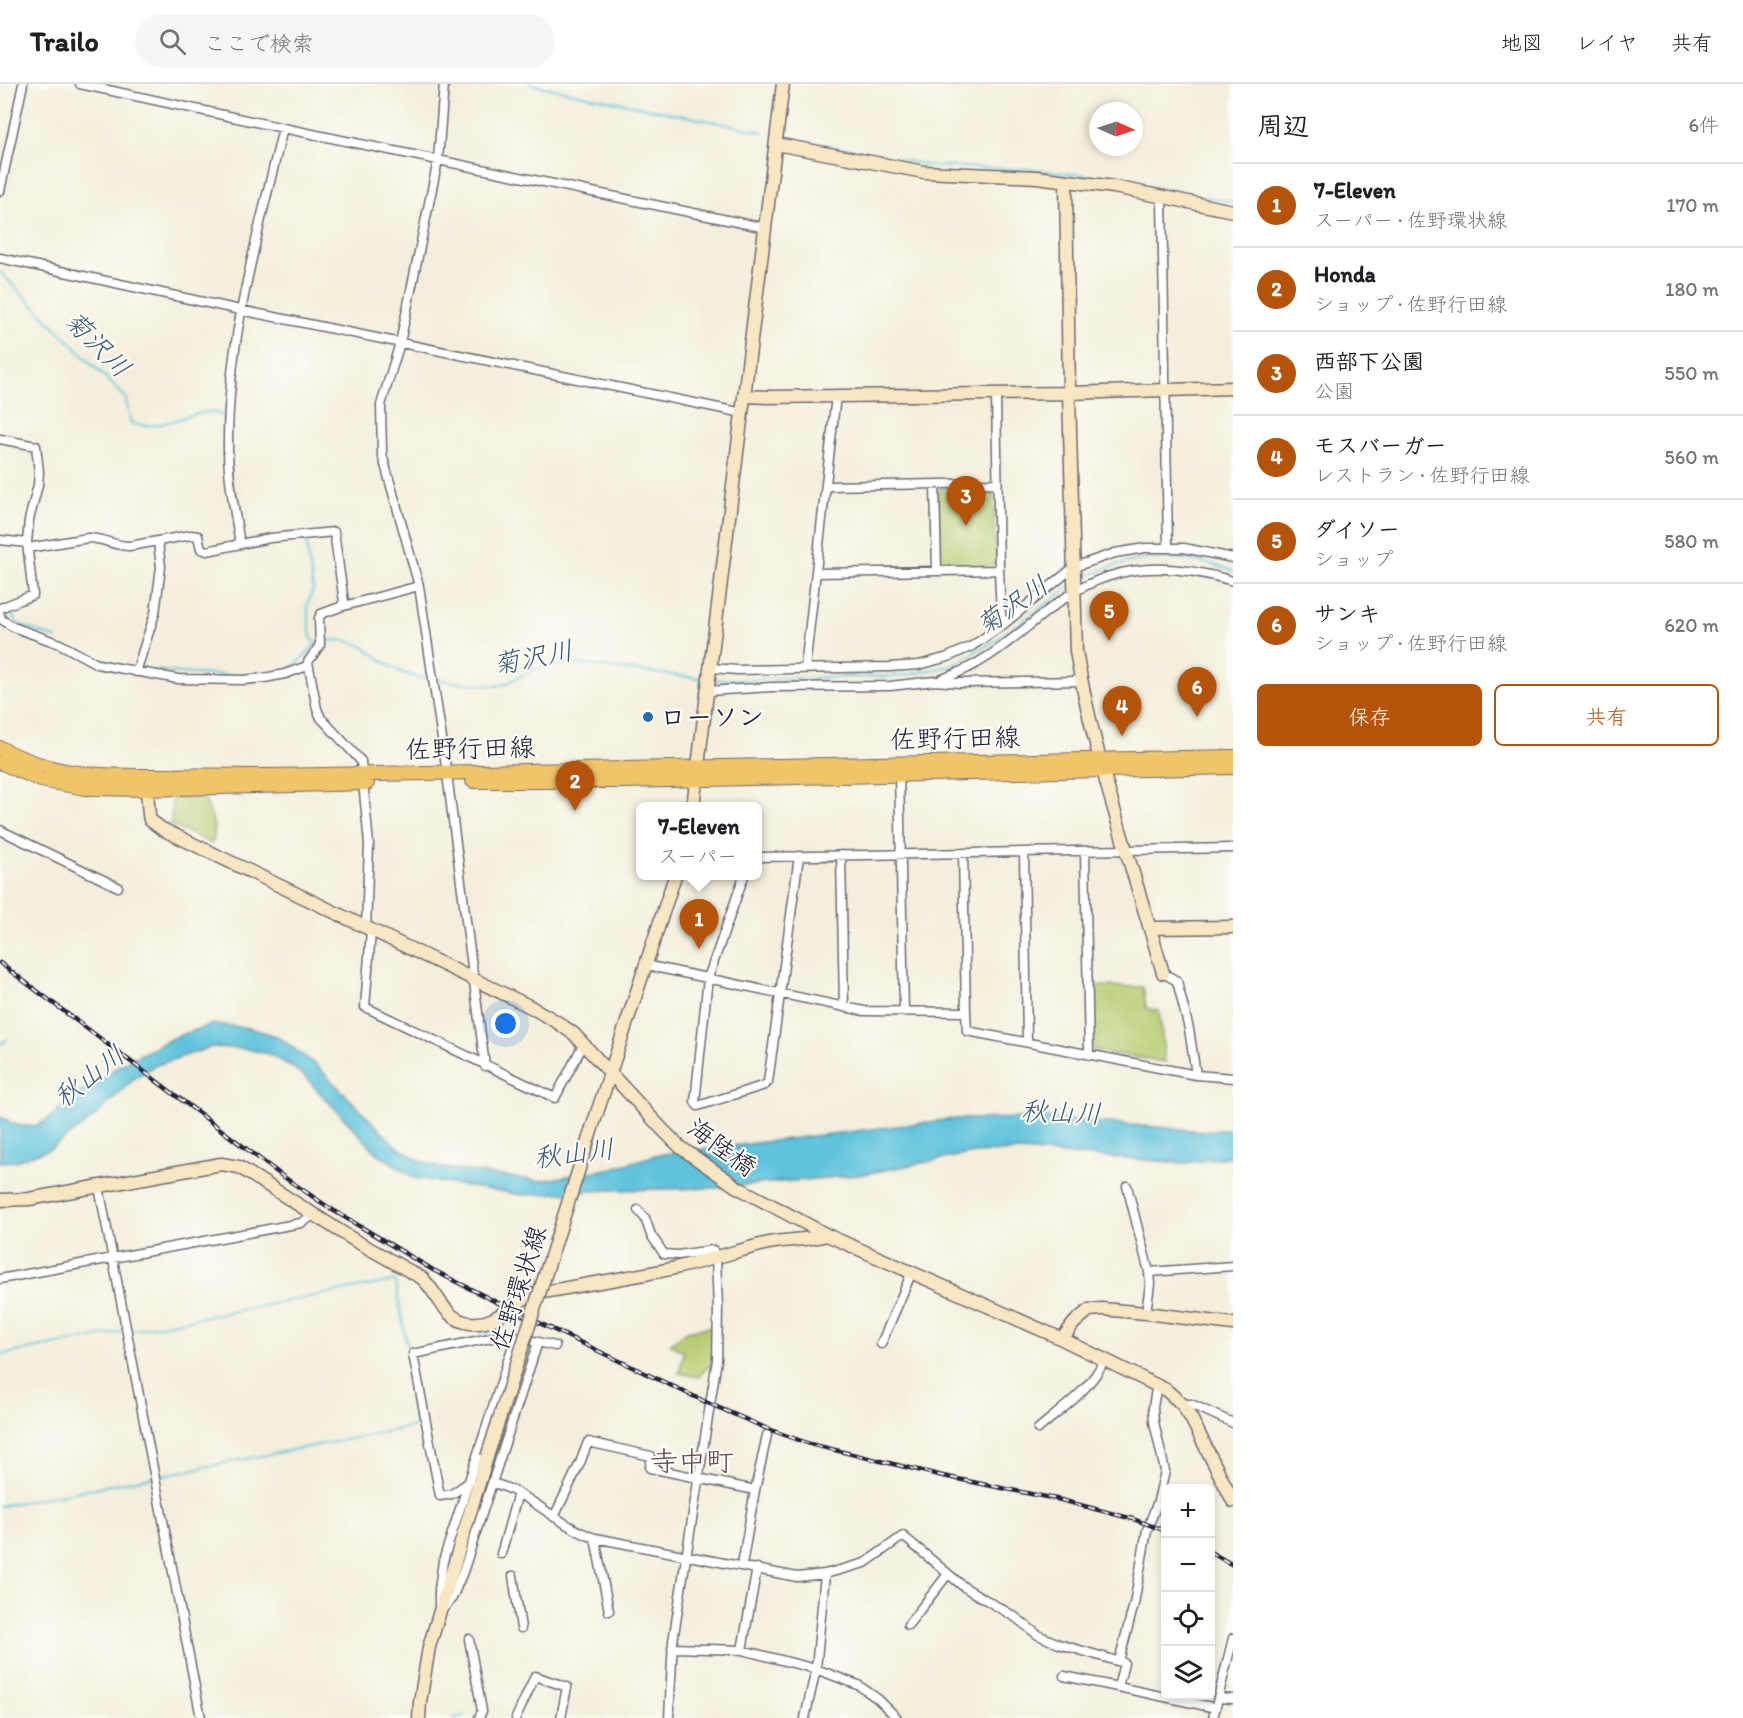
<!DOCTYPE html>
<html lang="ja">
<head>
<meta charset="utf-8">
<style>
  :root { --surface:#fff; --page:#f6f6f6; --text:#202124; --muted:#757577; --line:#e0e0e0; --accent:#b45309 }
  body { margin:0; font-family:Itim,"Klee One",sans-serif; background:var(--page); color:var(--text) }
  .controls { position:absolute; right:18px; bottom:18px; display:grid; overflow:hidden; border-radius:9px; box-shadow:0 3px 9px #0003 }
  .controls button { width:54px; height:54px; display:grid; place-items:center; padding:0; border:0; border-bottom:2px solid var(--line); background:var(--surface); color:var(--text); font:30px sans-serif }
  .compass { position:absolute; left:1089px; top:18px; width:54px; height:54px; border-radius:50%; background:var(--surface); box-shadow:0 3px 9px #0003; rotate:93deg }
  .you { position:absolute; left:506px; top:940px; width:21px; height:21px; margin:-15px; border:4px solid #fff; border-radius:50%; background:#1a73e8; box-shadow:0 0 0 9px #1a73e833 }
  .badge { display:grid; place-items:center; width:39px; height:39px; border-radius:50%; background:var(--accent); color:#fff; font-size:20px; font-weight:700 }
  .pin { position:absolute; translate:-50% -50px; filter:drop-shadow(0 2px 3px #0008) }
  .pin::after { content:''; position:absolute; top:32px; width:21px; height:18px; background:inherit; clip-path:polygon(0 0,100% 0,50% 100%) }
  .popup { position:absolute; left:636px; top:718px; width:126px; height:78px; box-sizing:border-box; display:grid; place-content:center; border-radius:9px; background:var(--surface); filter:drop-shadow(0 2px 4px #0005); font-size:20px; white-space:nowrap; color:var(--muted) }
  .popup b { font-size:22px; color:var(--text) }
  .popup::after { content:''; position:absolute; left:50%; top:100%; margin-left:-12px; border:12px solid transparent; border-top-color:var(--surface) }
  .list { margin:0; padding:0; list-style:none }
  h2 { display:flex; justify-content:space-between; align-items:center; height:78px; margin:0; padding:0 24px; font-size:26px }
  h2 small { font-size:20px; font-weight:400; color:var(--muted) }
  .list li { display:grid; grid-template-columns:39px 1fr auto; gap:18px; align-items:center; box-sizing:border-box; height:84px; padding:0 24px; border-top:2px solid var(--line) }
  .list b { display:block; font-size:22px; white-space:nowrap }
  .list p { margin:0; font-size:20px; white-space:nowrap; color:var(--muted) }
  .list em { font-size:20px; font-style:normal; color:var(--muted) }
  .actions { display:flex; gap:12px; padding:18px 24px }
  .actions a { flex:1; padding:14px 0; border:2px solid var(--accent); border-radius:9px; text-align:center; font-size:21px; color:var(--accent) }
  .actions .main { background:var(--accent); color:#fff }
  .icon { flex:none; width:33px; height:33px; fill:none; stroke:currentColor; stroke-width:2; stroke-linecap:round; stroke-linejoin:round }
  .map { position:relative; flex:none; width:1233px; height:1634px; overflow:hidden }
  header { display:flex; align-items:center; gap:36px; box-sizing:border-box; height:84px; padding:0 30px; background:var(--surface); border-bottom:2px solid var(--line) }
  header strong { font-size:28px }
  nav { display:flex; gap:33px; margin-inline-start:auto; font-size:21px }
  .search { width:420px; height:54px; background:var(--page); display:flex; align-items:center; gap:15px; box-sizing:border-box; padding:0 21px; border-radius:33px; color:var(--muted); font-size:22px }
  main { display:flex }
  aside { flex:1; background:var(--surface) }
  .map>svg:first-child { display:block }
  .green { fill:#b6cc71; stroke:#6c7756; stroke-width:1.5 }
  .water { fill:#5ec3db; stroke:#40728b; stroke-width:1.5 }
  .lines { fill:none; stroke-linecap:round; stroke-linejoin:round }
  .stream { stroke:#5ec3db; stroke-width:2 }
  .street-casing { stroke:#6c6a73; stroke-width:11 }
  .secondary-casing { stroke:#6c6a73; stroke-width:15 }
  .primary-casing { stroke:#6c6a73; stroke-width:16 }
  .street { stroke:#fff; stroke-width:8 }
  .secondary { stroke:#f9e7c3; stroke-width:12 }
  .primary { stroke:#f0c469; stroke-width:14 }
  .rail-casing { stroke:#22223b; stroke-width:4.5 }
  .rail { stroke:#fdfcf7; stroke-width:2; stroke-dasharray:7; stroke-linecap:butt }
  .secondary-bridge-casing { stroke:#6c6a73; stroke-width:15; stroke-linecap:butt }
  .secondary-bridge { stroke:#f9e7c3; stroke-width:12 }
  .poi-dot { fill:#1f6fb2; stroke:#fdfcf7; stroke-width:2 }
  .labels { text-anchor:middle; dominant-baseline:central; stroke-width:4.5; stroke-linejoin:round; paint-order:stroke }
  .poi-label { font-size:26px; font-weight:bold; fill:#22223b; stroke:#fdfcf7; text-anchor:start }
  .street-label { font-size:26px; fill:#22223b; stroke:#fdfcf7 }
  .water-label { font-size:27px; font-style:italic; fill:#375a73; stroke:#fdfcf7 }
  .quarter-label { font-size:28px; fill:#634b4c; stroke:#fdfcf7 }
</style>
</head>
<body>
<header>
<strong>Trailo</strong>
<div class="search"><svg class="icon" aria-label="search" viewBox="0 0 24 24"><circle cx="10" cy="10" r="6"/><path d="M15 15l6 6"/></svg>ここで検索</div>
<nav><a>地図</a><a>レイヤ</a><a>共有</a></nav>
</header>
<main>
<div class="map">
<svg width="1233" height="1634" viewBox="0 0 1233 1634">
  <rect width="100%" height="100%" fill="#fdfcf7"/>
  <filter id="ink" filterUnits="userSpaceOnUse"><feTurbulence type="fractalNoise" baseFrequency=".0167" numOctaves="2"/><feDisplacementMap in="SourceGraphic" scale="12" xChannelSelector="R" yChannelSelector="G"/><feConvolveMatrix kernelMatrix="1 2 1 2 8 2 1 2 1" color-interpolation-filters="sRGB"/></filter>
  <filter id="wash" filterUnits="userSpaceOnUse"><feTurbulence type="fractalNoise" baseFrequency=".008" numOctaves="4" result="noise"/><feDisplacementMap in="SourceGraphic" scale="24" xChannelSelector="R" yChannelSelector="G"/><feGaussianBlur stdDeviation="1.35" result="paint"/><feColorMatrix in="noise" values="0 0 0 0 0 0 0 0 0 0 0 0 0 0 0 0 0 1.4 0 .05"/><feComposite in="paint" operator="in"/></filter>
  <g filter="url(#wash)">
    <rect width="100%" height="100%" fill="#f4efdc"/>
    <path class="green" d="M989,403L993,408L996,477L992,482L942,483L939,480L937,408L940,404Z
      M172,713H204C209,725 219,748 212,760L171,741Z
      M1091,902L1143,903L1146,924L1159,927L1165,978L1093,966Z
      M715,1242V1277L698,1293L679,1289L684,1268L670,1260L687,1247Z"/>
    <path class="water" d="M213,940L249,944L277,952L316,981L396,1062L420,1077L444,1084L540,1097L613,1084L656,1071L955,1035L1047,1034L1203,1047L1233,1045V1072L1186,1079L1019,1067L974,1069L859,1091L716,1104L611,1106L523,1111L414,1094L377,1069L304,992L291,982L269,970L246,965L211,963L154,982L136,993L92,1035L50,1065L16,1077L0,1078V1032L11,1039L21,1042H35L47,1036L74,1012L106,992L119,981L175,953Z"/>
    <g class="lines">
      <path class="stream" d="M530,0L763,48
        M788,54L932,82L1029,85L1083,91L1233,118
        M0,188L125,313L131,339C164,351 200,317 223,332L225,338
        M303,455L306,456L313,506L307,521L311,553L316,560
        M1079,497C1111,478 1156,470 1192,476C1206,478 1220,483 1233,487
        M3,529L10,528L18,540L57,555
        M322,558C366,549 369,574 403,589C412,592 422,594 431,596
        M91,572L115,579
        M290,584L300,577L316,560
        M153,586C190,591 226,592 264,590
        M437,596L494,602L503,601L535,585L571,579L705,595
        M713,596L901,592L951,582L998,555L1069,503
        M0,958L3,960L7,955
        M428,1263L502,1247
        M0,1271L395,1197L408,1266L420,1264
        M158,1392L421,1341
        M0,1422L153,1393
        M453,1634L464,1632"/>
    </g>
  </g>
  <g filter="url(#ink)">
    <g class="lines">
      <defs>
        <path id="street" d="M80,0L283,44L766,144
          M444,0L438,76L400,259L381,321L382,370L419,502L445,675L485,982
          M0,107L23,0
          M1162,113L1168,463
          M0,174L240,226L743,329
          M996,310L999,486L1001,531L1004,540
          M0,355L36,362L39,388L38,401L29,436L27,459L33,511L0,524
          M935,401L937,487
          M827,402L997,399
          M0,456L27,459
          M240,460C235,428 228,396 228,364C227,255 258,150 283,44
          M28,464L88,454C103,454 114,462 130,462L191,451L198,452L201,465L207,467L270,454L334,448L344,518L340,523
          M817,489L999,486
          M0,531L1,535L13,543L60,560L97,580L178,595L244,596L264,594L285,590L307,582
          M711,584L738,586L889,583L919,581L948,573L972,562L1004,540L1074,483L1115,469L1145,464H1184L1233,474
          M805,584L836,312
          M136,588L155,529L161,483L158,457
          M942,595C992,578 1018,548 1059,518C1114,478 1170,478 1233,497
          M708,607L772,603L890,602L935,597L960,599L1081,597
          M899,687L904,927
          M0,746L118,803
          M1085,767L1089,970
          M1024,768L1027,958
          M963,769L966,928
          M841,771L844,922
          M758,773L1233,764
          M744,792L708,894L695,1018L698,1022L765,1001L768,998L799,772
          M366,845L369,760L361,677L321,634L317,625L308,578L320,561L319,534L321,530L340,523L419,502
          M371,847L365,923L555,1014L583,961
          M645,881L864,927L966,928L967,947L1196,991
          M1163,889L1177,897L1189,945L1196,991L1233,994
          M1127,1102L1149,1188L1150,1200L1146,1229
          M99,1103L201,1634
          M638,1126L645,1134L651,1151L664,1170L678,1171L713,1166L716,1174L718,1224L717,1276L673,1557L669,1634
          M1149,1188L1233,1182
          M0,1195L301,1139L314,1131
          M538,1258L555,1262
          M881,1260L912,1188
          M1182,1320H1191L1233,1339
          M1038,1345C1065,1322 1089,1307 1105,1275
          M493,1399C530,1409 557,1441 595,1454L797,1493L825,1490L865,1479L903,1452L964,1503L1015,1533L1038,1551L1059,1560L1124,1579L1118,1603L1216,1624
          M554,1433L580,1379L588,1358L651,1372L650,1384L755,1406
          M595,1454L609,1527
          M501,1470L518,1409
          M742,1481L755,1406L767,1351
          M513,1492L521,1544
          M439,1521V1505L443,1477L516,1252
          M443,1525L452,1514L463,1488L538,1258L505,1251L413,1270L440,1412L452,1410L469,1398
          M908,1541L948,1490
          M469,1555L482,1627L479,1634
          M672,1564L742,1566L816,1585L858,1601L878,1615L897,1634
          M742,1566L757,1484
          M1119,1577L1134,1520L1147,1446L1158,1417L1165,1387L1154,1338L1153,1323L1157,1300
          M1064,1592L1118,1603
          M1218,1614L1233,1615
          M516,1634L535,1592L567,1603L561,1634
          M805,1634L816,1585L825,1490
          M1213,1634L1233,1554"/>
        <path id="secondary" d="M776,60L924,88L1037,93L1114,103L1233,127
          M1066,97L1069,309L1076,567C1094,675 1133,784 1163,889
          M745,312L768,313L1069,309L1233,304
          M146,696L149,731L150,736L162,745L529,922L557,938L574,950L663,1046L680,1063L737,1103L827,1151L1062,1255L1166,1306L1182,1320L1192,1336L1233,1417
          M693,722L783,0
          M1150,844L1233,843
          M592,1044L675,792
          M0,1116L29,1115L221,1080L239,1083L354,1156L422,1194C439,1210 444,1236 470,1239C499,1243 514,1213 539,1209C585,1200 630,1194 675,1184C705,1177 734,1168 764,1160C785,1155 806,1157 827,1151
          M1062,1255L1074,1239L1089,1226L1102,1225L1146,1229L1233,1240
          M419,1634L420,1618L429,1563L487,1373"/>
        <path id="primary" d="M0,664C58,695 106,692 169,692C203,691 237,692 270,692L1233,673
          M0,678L41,696L85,704L146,705L367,699
          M473,697H624L1233,683"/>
      </defs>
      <use href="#street" class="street-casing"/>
      <use href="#secondary" class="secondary-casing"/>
      <use href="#primary" class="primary-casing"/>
      <use href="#street" class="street"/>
      <use href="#secondary" class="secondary"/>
      <use href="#primary" class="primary"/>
      <defs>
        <path id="rail" d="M0,879L281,1091L331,1125L433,1186L510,1225L710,1320L768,1345L810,1360L943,1392L1061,1416L1133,1435L1166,1447
          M1210,1468L1233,1481"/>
      </defs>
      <use href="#rail" class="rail-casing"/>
      <use href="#rail" class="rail"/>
      <defs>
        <path id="secondary-bridge" d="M487,1373L592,1044"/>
      </defs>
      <use href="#secondary-bridge" class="secondary-bridge-casing"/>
      <use href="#secondary-bridge" class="secondary-bridge"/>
    </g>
  </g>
  <circle class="poi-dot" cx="648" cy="633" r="6"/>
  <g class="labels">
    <g class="poi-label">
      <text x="660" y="633">ローソン</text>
    </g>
    <g class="street-label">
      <text transform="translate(955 654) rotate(-1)">佐野行田線</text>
      <text transform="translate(470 664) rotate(-1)">佐野行田線</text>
      <text transform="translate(722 1063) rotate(36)">海陸橋</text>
      <text transform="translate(518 1204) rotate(-72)">佐野環状線</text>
    </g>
    <g class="water-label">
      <text transform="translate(98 260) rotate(45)">菊沢川</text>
      <text transform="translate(1012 521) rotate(-35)">菊沢川</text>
      <text transform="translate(533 573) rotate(-11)">菊沢川</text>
      <text transform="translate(89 992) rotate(-38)">秋山川</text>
      <text transform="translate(1061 1028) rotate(2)">秋山川</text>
      <text transform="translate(574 1069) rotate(-7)">秋山川</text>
    </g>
    <g class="quarter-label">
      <text x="692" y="1377">寺中町</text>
    </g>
  </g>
</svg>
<div class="controls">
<button>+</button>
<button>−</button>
<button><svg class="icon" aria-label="locate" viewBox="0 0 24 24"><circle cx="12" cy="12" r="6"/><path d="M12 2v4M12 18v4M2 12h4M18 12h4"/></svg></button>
<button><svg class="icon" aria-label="layers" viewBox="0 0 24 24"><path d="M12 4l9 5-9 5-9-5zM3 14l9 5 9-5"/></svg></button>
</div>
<svg class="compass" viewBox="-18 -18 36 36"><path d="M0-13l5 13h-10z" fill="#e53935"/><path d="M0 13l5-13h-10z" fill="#757577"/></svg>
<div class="you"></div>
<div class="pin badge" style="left:699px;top:865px">1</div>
<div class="popup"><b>7-Eleven</b>スーパー</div>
<div class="pin badge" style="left:575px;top:727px">2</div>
<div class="pin badge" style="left:966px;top:442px">3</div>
<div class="pin badge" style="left:1122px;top:652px">4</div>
<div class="pin badge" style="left:1109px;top:557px">5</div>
<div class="pin badge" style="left:1197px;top:633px">6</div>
</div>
<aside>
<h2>周辺<small>6件</small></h2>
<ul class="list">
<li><span class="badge">1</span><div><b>7-Eleven</b><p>スーパー · 佐野環状線</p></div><em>170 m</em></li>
<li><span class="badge">2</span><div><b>Honda</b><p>ショップ · 佐野行田線</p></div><em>180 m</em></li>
<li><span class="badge">3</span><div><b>西部下公園</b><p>公園</p></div><em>550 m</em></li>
<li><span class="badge">4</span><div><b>モスバーガー</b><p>レストラン · 佐野行田線</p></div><em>560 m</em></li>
<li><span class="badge">5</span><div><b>ダイソー</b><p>ショップ</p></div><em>580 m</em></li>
<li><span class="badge">6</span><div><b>サンキ</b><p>ショップ · 佐野行田線</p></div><em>620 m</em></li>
</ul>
<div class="actions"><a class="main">保存</a><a>共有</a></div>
</aside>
</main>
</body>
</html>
